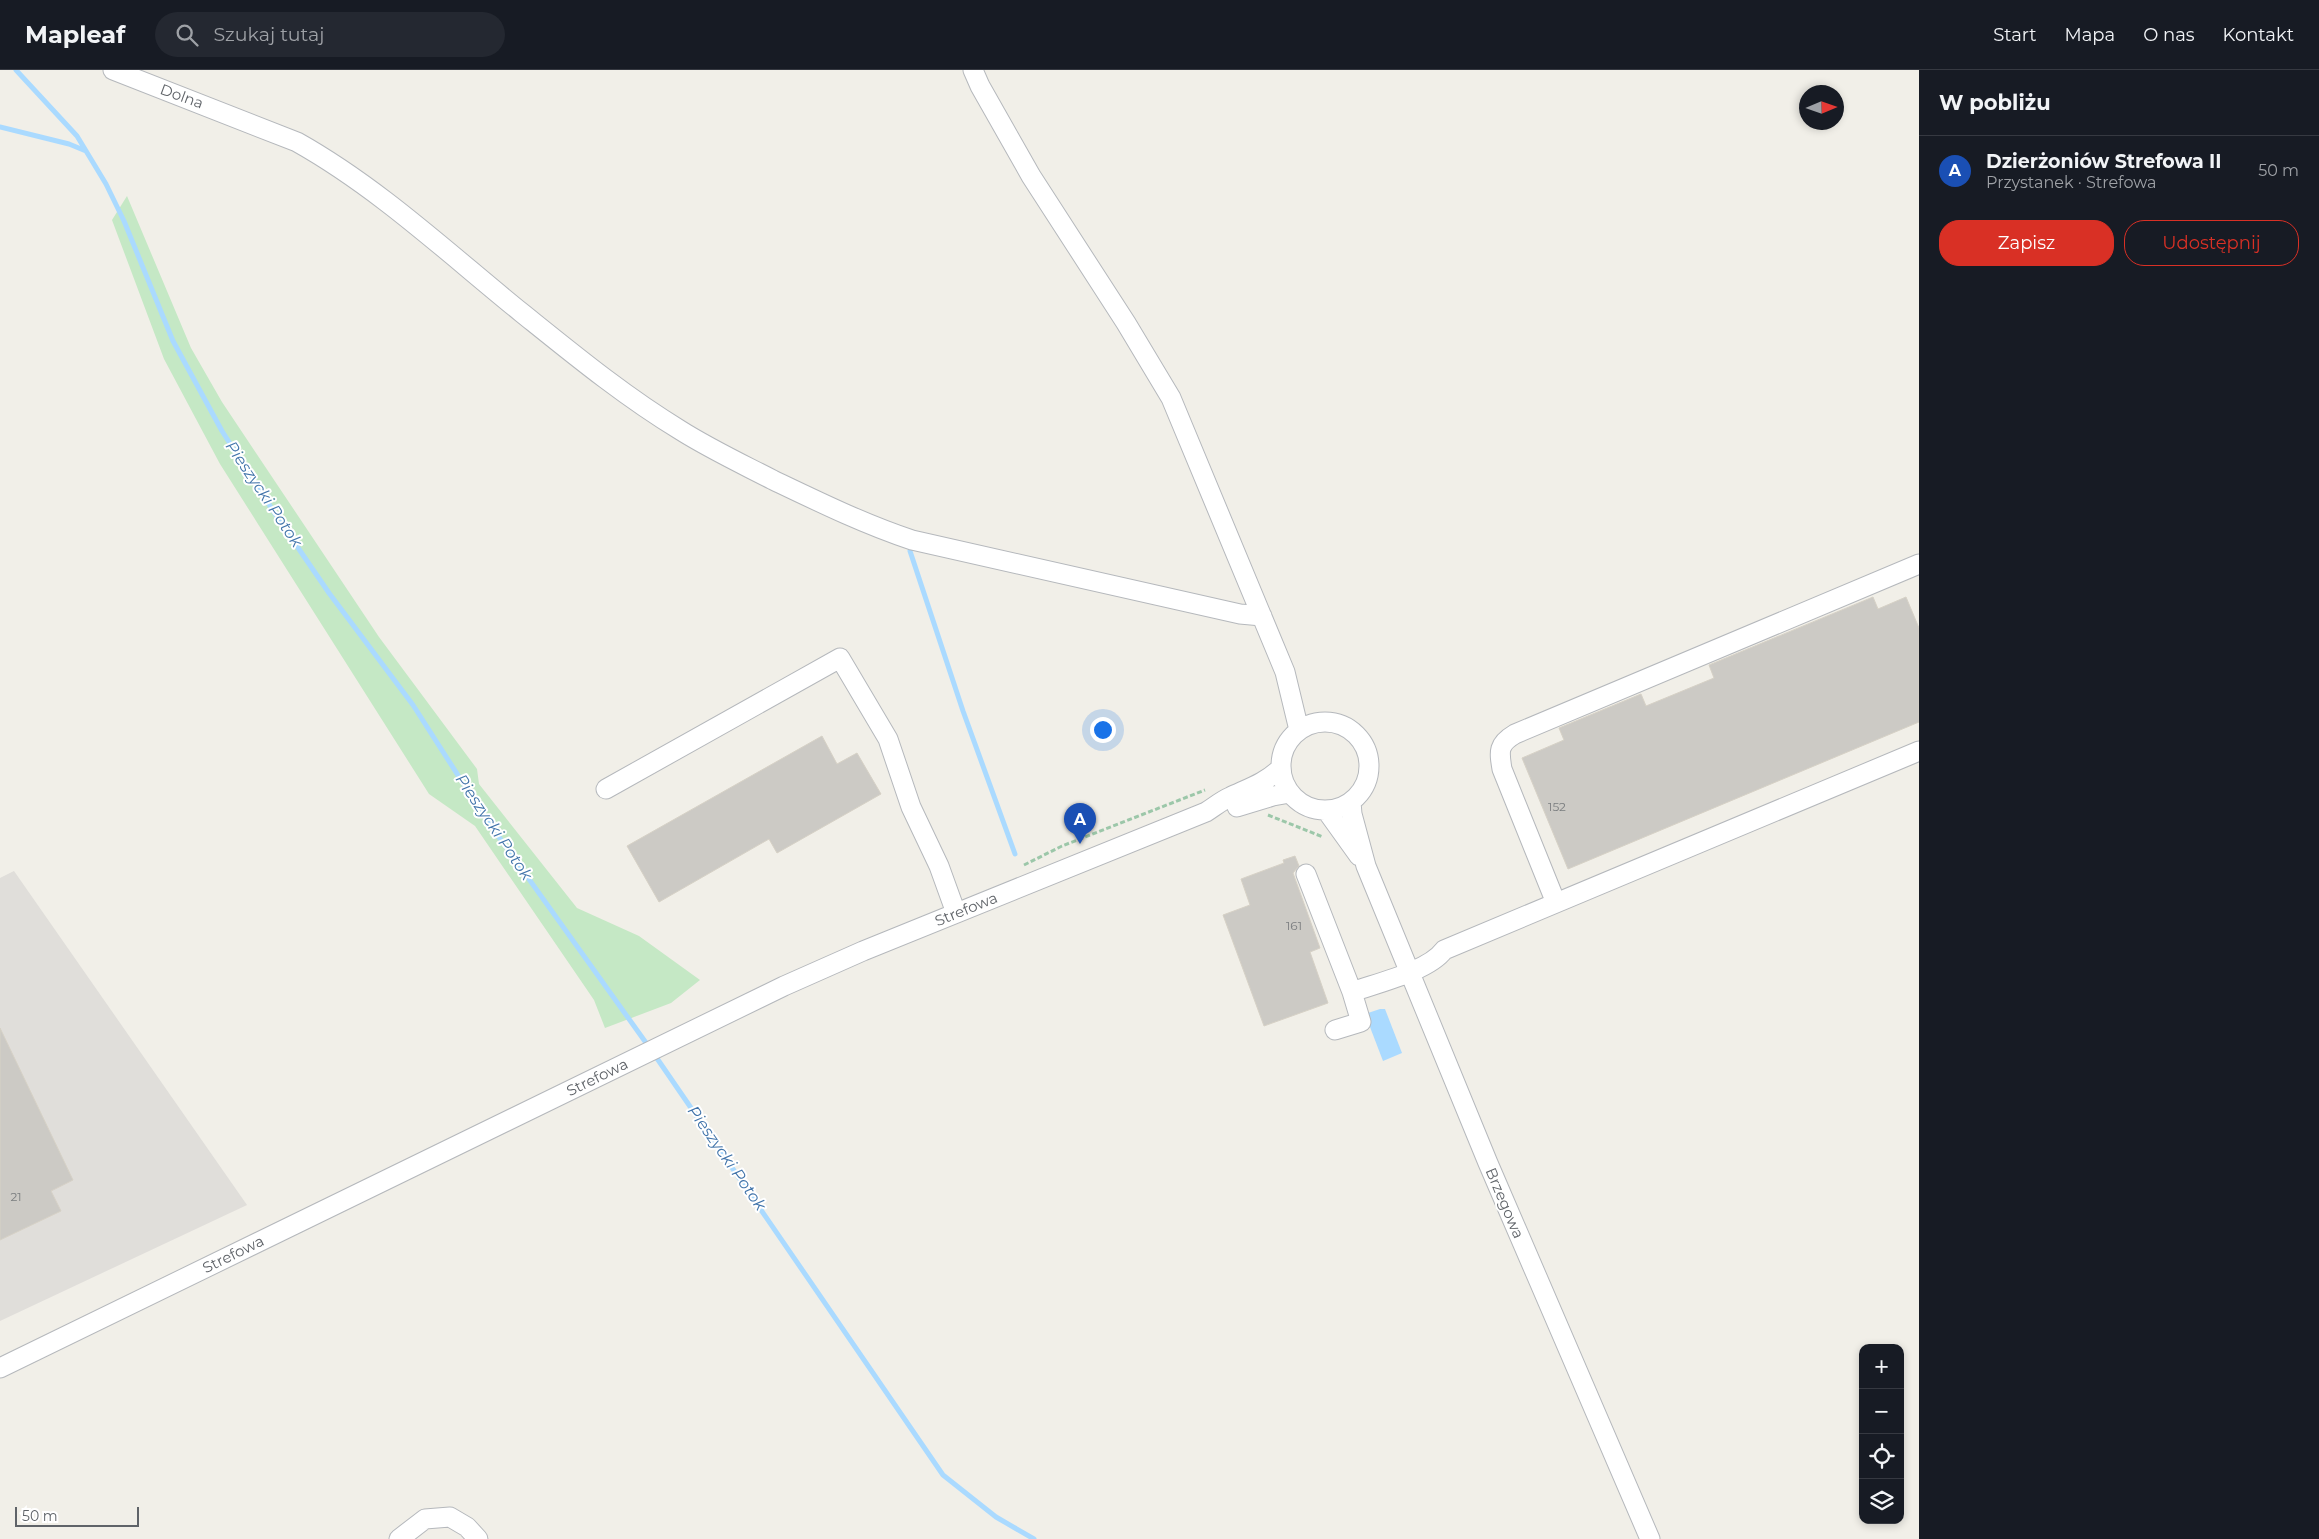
<!DOCTYPE html>
<html lang="pl">
<head>
<meta charset="utf-8">
<style>
  :root { --surface:#171b24; --page:#242831; --text:#f1f3f6; --muted:#9ea1a6; --line:#363941; --accent:#d93025 }
  body { margin:0; font-family:Montserrat,sans-serif; background:var(--page); color:var(--text) }
  .controls { position:absolute; right:15px; bottom:15px; display:grid; overflow:hidden; border-radius:10px; box-shadow:0 2px 8px #0003 }
  .controls button { width:45px; height:45px; display:grid; place-items:center; padding:0; border:0; border-bottom:1px solid var(--line); background:var(--surface); color:var(--text); font:25px sans-serif }
  .compass { position:absolute; left:1799px; top:15px; width:45px; height:45px; border-radius:50%; background:var(--surface); box-shadow:0 2px 8px #0003; rotate:88deg }
  .scale { position:absolute; left:15px; bottom:12px; width:124px; box-sizing:border-box; padding-left:5px; border:2px solid #5f6368; border-top:0; font-size:14px; line-height:18px; white-space:nowrap; color:#5f6368; -webkit-text-stroke:4px #fff; paint-order:stroke }
  .you { position:absolute; left:1102px; top:659px; width:18px; height:18px; margin:-12px; border:4px solid #fff; border-radius:50%; background:#1a73e8; box-shadow:0 0 0 8px #1a73e833 }
  .badge { display:grid; place-items:center; width:32px; height:32px; border-radius:50%; background:var(--accent); color:#fff; font-size:16px; font-weight:700 }
  .pin { position:absolute; translate:-50% -41px; filter:drop-shadow(0 1px 2px #0008) }
  .pin::after { content:''; position:absolute; top:26px; width:18px; height:15px; background:inherit; clip-path:polygon(0 0,100% 0,50% 100%) }
  .list { margin:0; padding:0; list-style:none }
  h2 { display:flex; justify-content:space-between; align-items:center; height:65px; margin:0; padding:0 20px; font-size:21px }
  h2 small { font-size:16px; font-weight:400; color:var(--muted) }
  .list li { display:grid; grid-template-columns:32px 1fr auto; gap:15px; align-items:center; box-sizing:border-box; height:70px; padding:0 20px; border-top:1px solid var(--line) }
  .list b { display:block; font-size:19px; white-space:nowrap }
  .list p { margin:0; font-size:16px; white-space:nowrap; color:var(--muted) }
  .list em { font-size:16px; font-style:normal; color:var(--muted) }
  .actions { display:flex; gap:10px; padding:15px 20px }
  .actions a { flex:1; padding:11px 0; border:1px solid var(--accent); border-radius:20px; text-align:center; font-size:18px; color:var(--accent) }
  .actions .main { background:var(--accent); color:#fff }
  .icon { flex:none; width:28px; height:28px; fill:none; stroke:currentColor; stroke-width:2; stroke-linecap:round; stroke-linejoin:round }
  .map { position:relative; flex:none; width:1919px; height:1469px; overflow:hidden }
  header { display:flex; align-items:center; gap:30px; box-sizing:border-box; height:70px; padding:0 25px; background:var(--surface); border-bottom:1px solid var(--line) }
  header strong { font-size:24px }
  nav { display:flex; gap:28px; margin-inline-start:auto; font-size:18px }
  .search { width:350px; height:45px; background:var(--page); display:flex; align-items:center; gap:12px; box-sizing:border-box; padding:0 18px; border-radius:28px; color:var(--muted); font-size:19px }
  main { display:flex }
  aside { flex:1; background:var(--surface) }
  .map>svg:first-child { display:block }
  .industrial { fill:#e0deda }
  .green { fill:#c5e8c5 }
  .water { fill:#aadaff }
  .lines { fill:none; stroke-linecap:round; stroke-linejoin:round }
  .stream { stroke:#aadaff; stroke-width:5 }
  .building { fill:#cccac5; stroke:#d6d1c6 }
  .minor-casing { stroke:#b5b8bc; stroke-width:21 }
  .path { stroke:#9cc7a9; stroke-width:3; stroke-dasharray:5 2.5; stroke-linecap:butt }
  .minor { stroke:#fff; stroke-width:19 }
  .labels { text-anchor:middle; dominant-baseline:central; stroke-width:4; stroke-linejoin:round; paint-order:stroke }
  .number-label { font-size:12px; fill:#7a7d7f }
  .street-label { font-size:15px; fill:#5f6368; stroke:#fff }
  .water-label { font-size:16px; font-style:italic; fill:#4174aa; stroke:#fff }
</style>
</head>
<body>
<header>
<strong>Mapleaf</strong>
<div class="search"><svg class="icon" aria-label="search" viewBox="0 0 24 24"><circle cx="10" cy="10" r="6"/><path d="M15 15l6 6"/></svg>Szukaj tutaj</div>
<nav><a>Start</a><a>Mapa</a><a>O nas</a><a>Kontakt</a></nav>
</header>
<main>
<div class="map">
<svg width="1919" height="1469" viewBox="0 0 1919 1469">
  <rect width="100%" height="100%" fill="#f1efe8"/>
  <path class="industrial" d="M14,801L247,1135L0,1251V808Z"/>
  <path class="green" d="M127,126L191,278L222,332L379,567L477,699L479,714L577,838L639,866L700,910L671,933L605,958L594,930L475,756L429,724L220,394L164,289L112,150Z"/>
  <path class="water" d="M1380,939H1385L1402,983L1383,991L1365,944Z"/>
  <g class="lines">
    <path class="stream" d="M16,0L77,66L106,114L124,151L173,271L222,361L279,450L329,523L413,635L486,749L649,977
      M0,57L69,74L86,81
      M910,481L963,641L1015,784
      M654,984L943,1405L996,1447L1034,1469"/>
  </g>
  <path class="building" d="M1873,527L1878,539L1906,527L1919,558V652L1568,799L1522,688L1564,670L1559,658L1641,624L1646,636L1714,608L1709,595Z
    M822,666L837,694L857,683L881,724L777,783L769,769L659,832L627,776Z
    M1295,786L1299,796L1293,803L1320,878L1310,882L1328,933L1264,956L1223,845L1250,835L1241,809L1284,793L1283,790Z
    M0,958L73,1110L51,1121L61,1141L0,1170Z"/>
  <g class="lines">
    <defs>
      <path id="minor" d="M113,0L297,72C379,118 449,184 522,243C573,284 624,326 680,360C710,379 742,394 773,410C819,432 864,454 912,470L1240,544L1262,546
        M973,0L980,16L1031,106L1126,253L1171,328L1285,602L1299,660
        M1281 696a44 44 0 1 1 88 0a44 44 0 1 1-88 0Z
        M606,719L840,588L888,669L911,737L939,796L956,843
        M1351,732L1352,744L1366,796L1488,1093L1650,1469
        M1237,737L1273,726L1290,723
        M1326,740L1359,786
        M1306,804L1352,922C1377,913 1429,901 1444,880L1919,681
        M1556,833L1502,699C1499,681 1498,674 1515,664L1919,494
        M1335,960L1361,952L1352,922
        M0,1298L784,916L863,881L1206,742C1214,737 1221,731 1230,727C1249,718 1265,713 1281,698
        M399,1469L425,1449L450,1447L467,1457L478,1469"/>
    </defs>
    <use href="#minor" class="minor-casing"/>
    <path class="path" d="M1268,745L1323,767
      M1024,795L1062,776L1205,720"/>
    <use href="#minor" class="minor"/>
  </g>
  <g class="labels">
    <g class="number-label">
      <text x="1557" y="736">152</text>
      <text x="1294" y="855">161</text>
      <text x="16" y="1126">21</text>
    </g>
    <g class="street-label">
      <text transform="translate(182 26) rotate(20)">Dolna</text>
      <text transform="translate(966 839) rotate(-22)">Strefowa</text>
      <text transform="translate(597 1007) rotate(-26)">Strefowa</text>
      <text transform="translate(1505 1133) rotate(67)">Brzegowa</text>
      <text transform="translate(233 1184) rotate(-26)">Strefowa</text>
    </g>
    <g class="water-label">
      <text transform="translate(264 424) rotate(56)">Pieszycki Potok</text>
      <text transform="translate(494 757) rotate(56)">Pieszycki Potok</text>
      <text transform="translate(727 1088) rotate(55)">Pieszycki Potok</text>
    </g>
  </g>
</svg>
<div class="controls">
<button>+</button>
<button>−</button>
<button><svg class="icon" aria-label="locate" viewBox="0 0 24 24"><circle cx="12" cy="12" r="6"/><path d="M12 2v4M12 18v4M2 12h4M18 12h4"/></svg></button>
<button><svg class="icon" aria-label="layers" viewBox="0 0 24 24"><path d="M12 4l9 5-9 5-9-5zM3 14l9 5 9-5"/></svg></button>
</div>
<svg class="compass" viewBox="-18 -18 36 36"><path d="M0-13l5 13h-10z" fill="#e53935"/><path d="M0 13l5-13h-10z" fill="#9ea1a6"/></svg>
<div class="scale">50 m</div>
<div class="you"></div>
<div class="pin badge" style="left:1080px;top:774px;background:#1a4fb4">A</div>
</div>
<aside>
<h2>W pobliżu<small></small></h2>
<ul class="list">
<li><span class="badge" style="background:#1a4fb4">A</span><div><b>Dzierżoniów Strefowa II</b><p>Przystanek · Strefowa</p></div><em>50 m</em></li>
</ul>
<div class="actions"><a class="main">Zapisz</a><a>Udostępnij</a></div>
</aside>
</main>
</body>
</html>
